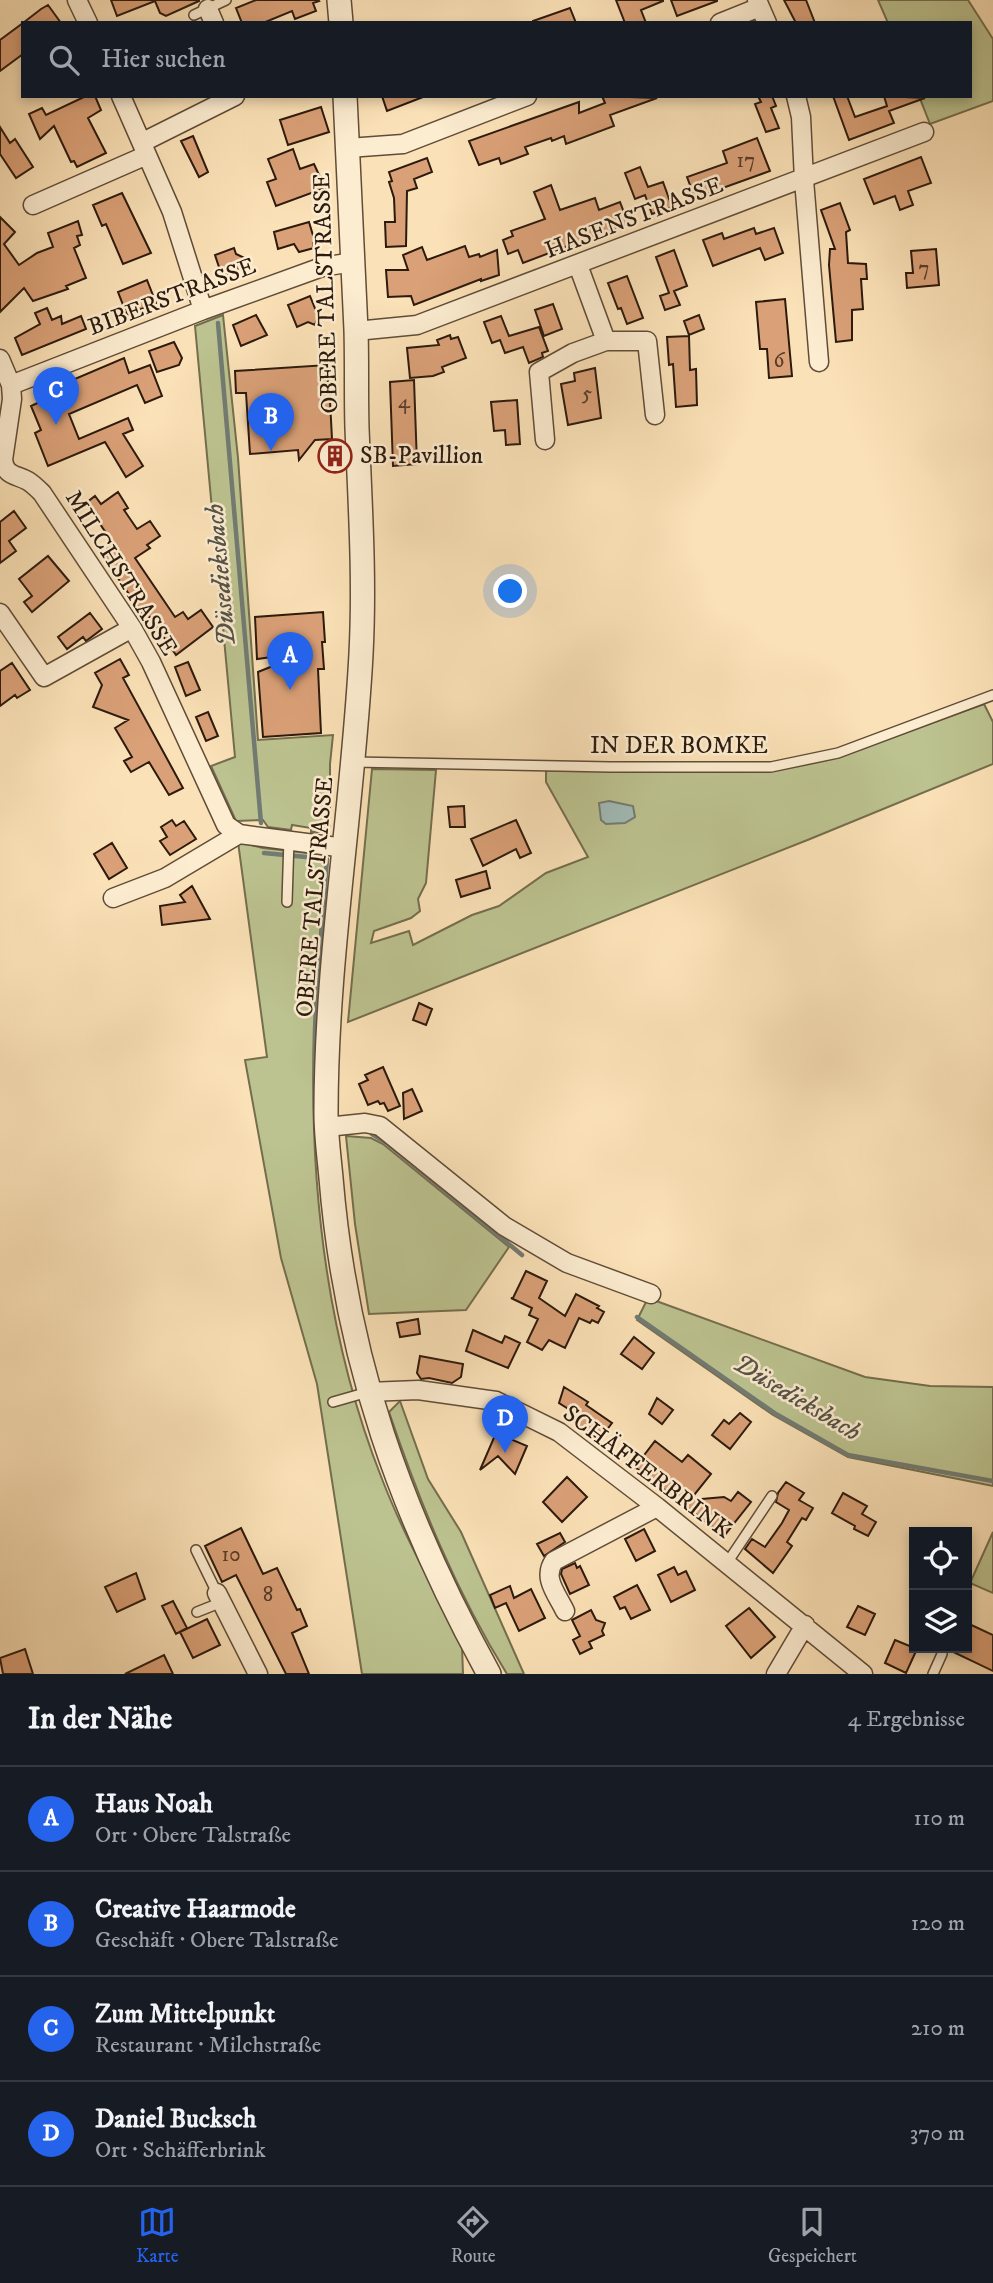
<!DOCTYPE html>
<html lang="de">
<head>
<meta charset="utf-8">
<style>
  :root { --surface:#171b24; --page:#242831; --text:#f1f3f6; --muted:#9ea1a6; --line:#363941; --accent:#2563eb }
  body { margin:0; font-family:"IM FELL DW Pica",serif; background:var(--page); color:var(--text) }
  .controls { position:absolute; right:21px; bottom:21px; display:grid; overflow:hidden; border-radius:0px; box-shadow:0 4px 10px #0003 }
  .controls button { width:63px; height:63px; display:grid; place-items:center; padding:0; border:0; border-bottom:2px solid var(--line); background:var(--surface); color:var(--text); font:35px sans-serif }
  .you { position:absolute; left:511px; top:592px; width:24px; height:24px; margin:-18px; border:5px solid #fff; border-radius:50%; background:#1a73e8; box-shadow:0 0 0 10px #1a73e833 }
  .badge { display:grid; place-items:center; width:46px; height:46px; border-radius:50%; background:var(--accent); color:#fff; font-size:23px; font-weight:700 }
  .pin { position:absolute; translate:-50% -58px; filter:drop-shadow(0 2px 4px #0008) }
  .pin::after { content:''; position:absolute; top:37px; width:24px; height:21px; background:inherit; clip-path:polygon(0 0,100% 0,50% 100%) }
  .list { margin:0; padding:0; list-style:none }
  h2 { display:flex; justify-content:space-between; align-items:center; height:91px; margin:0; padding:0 28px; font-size:30px }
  h2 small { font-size:23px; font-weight:400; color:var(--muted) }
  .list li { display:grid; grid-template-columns:46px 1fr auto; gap:21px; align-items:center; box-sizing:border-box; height:105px; padding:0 28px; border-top:2px solid var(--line) }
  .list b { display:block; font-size:26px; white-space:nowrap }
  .list p { margin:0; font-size:23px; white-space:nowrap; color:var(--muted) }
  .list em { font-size:23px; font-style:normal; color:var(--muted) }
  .icon { flex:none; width:38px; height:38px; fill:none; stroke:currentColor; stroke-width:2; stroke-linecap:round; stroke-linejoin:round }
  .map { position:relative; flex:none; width:993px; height:1674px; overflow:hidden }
  .search { position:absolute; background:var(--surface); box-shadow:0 4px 10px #0003; left:21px; right:21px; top:21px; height:77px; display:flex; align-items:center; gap:18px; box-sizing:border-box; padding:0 24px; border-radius:0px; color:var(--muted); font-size:26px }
  .sheet { height:511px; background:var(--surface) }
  nav { display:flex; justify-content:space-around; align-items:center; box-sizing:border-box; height:98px; border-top:2px solid var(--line); background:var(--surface); font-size:19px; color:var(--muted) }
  nav a { display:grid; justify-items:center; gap:4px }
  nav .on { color:var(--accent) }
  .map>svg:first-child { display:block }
  .green { fill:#bcc390; stroke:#746e4e; stroke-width:2 }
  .water { fill:#a1bcb7; stroke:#727b73; stroke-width:2 }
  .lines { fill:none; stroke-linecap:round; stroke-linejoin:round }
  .stream { stroke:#727b73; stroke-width:4.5 }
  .building { fill:#daa077; stroke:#2c1a0d; stroke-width:2 }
  .service-casing { stroke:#604c38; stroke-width:12 }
  .minor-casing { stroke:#604c38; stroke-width:21 }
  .tertiary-casing { stroke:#604c38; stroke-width:26 }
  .service { stroke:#fcecd0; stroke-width:9 }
  .minor { stroke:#fcecd0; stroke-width:18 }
  .tertiary { stroke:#fcecd0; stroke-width:23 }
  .labels { text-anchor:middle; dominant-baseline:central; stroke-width:5; stroke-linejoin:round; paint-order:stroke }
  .number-label { font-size:21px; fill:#583c28 }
  .street-label { font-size:24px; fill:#2c1a0d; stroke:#fcecd0 }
  .poi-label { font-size:24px; fill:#2c1a0d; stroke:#fcecd0; text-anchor:start }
  .water-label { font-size:26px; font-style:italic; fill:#555348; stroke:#fcecd0 }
</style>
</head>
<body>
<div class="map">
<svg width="993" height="1674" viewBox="0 0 993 1674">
  <rect width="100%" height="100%" fill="#fbe1b7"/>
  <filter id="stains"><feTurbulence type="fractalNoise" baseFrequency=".00286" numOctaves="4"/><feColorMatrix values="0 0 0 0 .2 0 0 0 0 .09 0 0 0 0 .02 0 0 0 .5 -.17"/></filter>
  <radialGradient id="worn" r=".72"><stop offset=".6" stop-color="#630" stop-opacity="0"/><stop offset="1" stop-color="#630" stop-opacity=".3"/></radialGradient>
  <path class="green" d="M878,0H968L993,39V101L930,124L919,96H970V23H888Z
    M223,315L238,458L258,740L333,735L330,764V826L319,832H311V828L292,825L291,830L268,827L263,820L236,821L211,766L235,757L195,326Z
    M984,704L993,722V764L810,839L348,1022L372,769L436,770L426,883L418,899L420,911L411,918L374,931L371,943L409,931L413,945L472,915L499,906L546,873L588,857L546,782V770L771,771L856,750Z
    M238,842L263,848L326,855C322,914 316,972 314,1030C309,1181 326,1338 382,1479C404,1536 435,1591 462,1646L463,1674H362L317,1384L281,1258L245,1060L267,1057Z
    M346,1136L371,1138L383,1144L509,1247L466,1310L369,1314L355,1224Z
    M648,1298L865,1377L930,1386L993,1387V1486L848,1457L773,1415L637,1320Z
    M400,1401L428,1479L461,1532L524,1674H507C456,1592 420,1503 389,1412Z
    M993,1532V1593L970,1583Z"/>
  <path class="water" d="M609,801L633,806L635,817L625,823L606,824L601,820L599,803Z"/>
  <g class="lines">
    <path class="stream" d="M218,323L261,823
      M264,853L327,859L315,1029V1110
      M372,1134L387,1143L522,1255
      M637,1317L776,1414L848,1455L993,1481"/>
  </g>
  <path class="building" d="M111,0H199V1L166,16L160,13L155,1L117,16Z
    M256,0H318L319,1L313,3L316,11L295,19L292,11L263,23H242L236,8Z
    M616,0H663V1L641,10L646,23H625Z
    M671,0H717V1L677,16Z
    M784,0H806L815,23H796Z
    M48,5L61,23H23L41,9Z
    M570,8L576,23H533V21Z
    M23,23V54L0,71V40Z
    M86,96H95L101,110L88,118L106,153L77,167L74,161L71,162L54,126L40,139L29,114L42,108L46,115Z
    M382,96H423V97L387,111Z
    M602,96L657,98L610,115L614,126L566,144L564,136L552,141L551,138L525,147L528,154L501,164L499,158L479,165L469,141L579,102V113L605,103Z
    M758,96H772L776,106L771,108L779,128L766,132L755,104L761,102Z
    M833,96H847L855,117L887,106L884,96L925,98L889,111L894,123L849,140Z
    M321,107L329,132L288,145L280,120Z
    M0,127L10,143L15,139L33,167L16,178L0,154Z
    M193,136L208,172L199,177L181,141Z
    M757,138L770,171L695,198L687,177L727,163L723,151Z
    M293,149L300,169L314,164L325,188L276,206L267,182L276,179L268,159Z
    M921,157L931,183L908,191L913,205L900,210L895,196L874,204L864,179Z
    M427,158L432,172L414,179L417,188L407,191L406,246L386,247L385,222H395L394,198L389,182L392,181L389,172Z
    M640,167L648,187L663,182L672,207L652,214L645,195L635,199L625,173Z
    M551,185L560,210L595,198L599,210L620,202L628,223L523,263L518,250L508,254L503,240L513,236L511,231L545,219L534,192Z
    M122,193L151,253L123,264L106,224L102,226L93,205Z
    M840,203L850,230L846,232L848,263L866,264L867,279H861L863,309L852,310V340L836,342L829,265L830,249H835L821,210Z
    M0,217L15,232L4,244L19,265L37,253L53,247L48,233L78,221L82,235L77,236L80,245L74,248L86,278L66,286L68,289L33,301L24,288L0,312Z
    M309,222L315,242L313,243L314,248L299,252L294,244L278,249L274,232Z
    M754,228L756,234L774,228L783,253L765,260L760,248L713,266L703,240L722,233L724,239Z
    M465,246L469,257L479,254L480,257L497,250L499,275L481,281V279L414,305L411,296L388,297L386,270H408L403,255L422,247L427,260Z
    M234,248L236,254L249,260L236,264L238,271L222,276L215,255Z
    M936,249L939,285L907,288L906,273H913L911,251Z
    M674,250L687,286L674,291L680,305L665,310L660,296L669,293L656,257Z
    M627,276L643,318L627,324L621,308L618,309L608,283Z
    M147,280L156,303L127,315L118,292Z
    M310,296L318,316L315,325L308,322L297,327L288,305Z
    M785,299L792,376L769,378L767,349H760L756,302Z
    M553,304L562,329L544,336L535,310Z
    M47,308L52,320L61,316L62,324L81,316L86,329L22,355L15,338L40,324L35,313Z
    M256,315L267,335L241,346L233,325Z
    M699,315L704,329L689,335L684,321Z
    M501,316L509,336L539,327L548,351L542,353L543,357L529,363L523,347L505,353L500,340L492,343L484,322Z
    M450,335L451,339L458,337L466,358L442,367L444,372L433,376L410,378L407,348L439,345L437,340Z
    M689,336L690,370L696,369L697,405L676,407L673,364L669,365L667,337Z
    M174,342L182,358L179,365L157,372L149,351Z
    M124,358L129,373L150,365L162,396L145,403L137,385L69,414L79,439L128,418L133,430L123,434L143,466L126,477L105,442L48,466L35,433L41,430L31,406L59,393L56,387Z
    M327,365L329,395L333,398L330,401L332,439L315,440L299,460L298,450L250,454L246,393H236L235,371Z
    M595,368L601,418L568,425L561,384L575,381L574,373Z
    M414,380L417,464L393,466L390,382Z
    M517,400L520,444L506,445L505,430L494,431L491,402Z
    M118,492L128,508L124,510L137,529L150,521L160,536L147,545L150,548L135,558L175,617L183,612L188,619L201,610L213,627L176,655L150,617L147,620L104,558L110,554L107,549L114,545L86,503L95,496L101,504Z
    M14,511L26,528L9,541L16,551L0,563V522Z
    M48,556L69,581L32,612L24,602L32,596L19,579Z
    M323,612L325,642H322L324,669H318L321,733L263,737L258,672L288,660L286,655L257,659L255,617Z
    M90,613L102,629L86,641L83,637L67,649L58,637Z
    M120,659L129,675L123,678L183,788L169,795L149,762L131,772L124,761L132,757L115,728L128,720L93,707L102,685L95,673Z
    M188,662L200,690L186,696L175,667Z
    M12,663L30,690L17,698L15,695L0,706V671Z
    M208,712L218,736L206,741L196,717Z
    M464,806L465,827H450L448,807Z
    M172,820L176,826L184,821L196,839L170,855L160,841L167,837L161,827Z
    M516,820L531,853L520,858L516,849L483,866L471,839Z
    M112,843L127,868L109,879L94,854Z
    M486,871L490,888L461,897L456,880Z
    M192,886L210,919L162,925L160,906L185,902L180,895Z
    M419,1003L432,1009L426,1025L413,1020Z
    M383,1067L400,1106L388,1111L384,1103L380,1104L378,1101L368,1105L359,1084L368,1080L365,1075Z
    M412,1089L422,1111L404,1119L403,1093Z
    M526,1271L547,1281L539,1298L565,1316L576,1294L599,1306L597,1308L604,1312L598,1323L592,1320L590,1323L579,1318L565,1348L549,1340L542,1350L527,1342L538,1319L529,1315L532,1308L511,1298H513Z
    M418,1319L420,1334L400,1337L397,1323Z
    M473,1330L502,1343L505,1336L520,1343L508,1368L466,1351Z
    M634,1337L654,1353L642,1369L621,1354Z
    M420,1356L463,1364L461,1377L452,1383L429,1378L421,1379L417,1373Z
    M564,1387L588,1402L586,1405L612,1423L599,1440L573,1421L578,1415L559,1403Z
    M657,1398L673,1410L662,1424L649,1414Z
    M740,1413L751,1422L730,1449L712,1435L724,1420L729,1424Z
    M496,1433L527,1446L515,1474L498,1456L480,1470Z
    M655,1441L682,1462L688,1455L711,1474L690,1500L724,1497L731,1501L738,1492L751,1502L724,1536L635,1467Z
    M567,1477L587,1497L562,1522L543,1502Z
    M786,1482L804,1493L799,1500L813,1508L806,1520L802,1518L787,1542L792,1546L773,1573L745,1549L752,1539L765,1547L782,1523L789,1510L776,1502L778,1493Z
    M843,1493L867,1506L862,1514L876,1522L868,1536L854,1529L855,1526L832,1513Z
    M241,1528L263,1574L277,1568L297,1610L300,1609L307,1626L292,1633L309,1674H286L236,1575L222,1582L205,1546Z
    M644,1529L655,1551L636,1561L625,1539Z
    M560,1533L565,1542L544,1556L537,1544Z
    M575,1563L577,1568L580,1566L589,1585L570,1594L561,1574L562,1569Z
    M674,1567L678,1575L686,1571L695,1590L671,1602L658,1575Z
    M136,1573L145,1599L117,1612L105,1587Z
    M637,1585L650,1610L631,1619L625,1607L620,1609L614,1597Z
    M510,1586L514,1598L531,1589L545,1618L519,1631L506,1603L495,1608L490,1595Z
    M173,1601L187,1628L176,1634L162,1606Z
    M858,1606L875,1614L865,1635L847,1627Z
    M749,1608L775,1637L751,1658L726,1626Z
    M591,1610L596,1620L605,1623L602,1631L604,1635L589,1642L592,1648L580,1654L573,1640L580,1636L572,1620Z
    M207,1619L220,1645L193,1658L180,1632Z
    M967,1623L993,1635V1671L945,1648H967Z
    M895,1640L917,1649L906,1673L885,1663Z
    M25,1649L33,1674H3L0,1658Z
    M164,1655L173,1674H125Z"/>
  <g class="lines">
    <defs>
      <path id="service" d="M194,15L226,0
        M354,762L610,767H771L838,753L993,695
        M287,902L289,839
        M333,1402L368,1392
        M196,1550L217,1593
        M727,1563L772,1496
        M197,1612L222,1602
        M933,1674L942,1654"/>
      <path id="minor" d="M77,0L88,23
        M757,0L767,23
        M208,9L214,23
        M720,23L760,7
        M121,96L172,212L203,310
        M796,96L801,117L804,180L819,362
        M143,142L235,96
        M348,148L403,144L527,96
        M33,205L147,155
        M578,265L606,341
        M356,331L417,325L924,132
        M0,359L11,385L12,399L3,460C6,477 16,474 28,481C33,484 38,489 42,493L132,628L151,662L226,825L239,834L345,848
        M11,385L203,310L322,267L353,262
        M545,440L539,372L573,353L606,341H647L655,415
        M0,613L44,677L132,628
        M113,898L165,878L239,834
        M327,1127L365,1123L380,1126L504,1226L567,1263L651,1294
        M368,1392L418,1390L496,1401L559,1432L657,1507L863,1674
        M217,1593L258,1674
        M565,1611C557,1594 542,1578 554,1561L657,1507
        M776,1674L805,1625"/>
      <path id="tertiary" d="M339,0L341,23
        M345,96C349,174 353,252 356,330C357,363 356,395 357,428C360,503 365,578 361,654C353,807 326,959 326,1113C326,1135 329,1156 331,1178C346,1361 401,1514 489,1674"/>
    </defs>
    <use href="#service" class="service-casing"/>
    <use href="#minor" class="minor-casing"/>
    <use href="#tertiary" class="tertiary-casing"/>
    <use href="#service" class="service"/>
    <use href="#minor" class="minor"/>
    <use href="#tertiary" class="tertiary"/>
  </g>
  <defs>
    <symbol id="building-ring" viewBox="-11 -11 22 22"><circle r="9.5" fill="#fcecd0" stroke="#8f2418" stroke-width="1.5"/><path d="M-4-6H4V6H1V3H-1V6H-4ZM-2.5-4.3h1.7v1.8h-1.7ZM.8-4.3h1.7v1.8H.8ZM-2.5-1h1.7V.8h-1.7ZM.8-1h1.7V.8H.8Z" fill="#8f2418"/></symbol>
  </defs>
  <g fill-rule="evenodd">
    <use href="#building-ring" x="316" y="437" width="38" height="38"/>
  </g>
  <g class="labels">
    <g class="number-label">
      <text x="746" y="161">17</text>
      <text x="924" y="269">7</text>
      <text x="779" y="361">6</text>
      <text x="587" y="394">5</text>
      <text x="404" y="402">4</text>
      <text x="231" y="1555">10</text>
      <text x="268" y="1595">8</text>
    </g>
    <g class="street-label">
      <text transform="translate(634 218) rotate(-21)">HASENSTRASSE</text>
      <text transform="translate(326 293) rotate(-92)">OBERE TALSTRASSE</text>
      <text transform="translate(172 297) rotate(-21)">BIBERSTRASSE</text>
      <text transform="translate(121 573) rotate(58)">MILCHSTRASSE</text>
      <text x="679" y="746">IN DER BOMKE</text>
      <text transform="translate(315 897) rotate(-85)">OBERE TALSTRASSE</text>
      <text transform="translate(647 1472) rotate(37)">SCHÄFFERBRINK</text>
    </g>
    <g class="poi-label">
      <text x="360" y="456">SB-Pavillion</text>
    </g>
    <g class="water-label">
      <text transform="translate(221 575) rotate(-95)">Düsedieksbach</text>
      <text transform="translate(797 1398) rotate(31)">Düsedieksbach</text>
    </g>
  </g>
  <rect width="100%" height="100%" filter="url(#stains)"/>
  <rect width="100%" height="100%" fill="url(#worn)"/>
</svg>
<div class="controls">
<button><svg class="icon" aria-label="locate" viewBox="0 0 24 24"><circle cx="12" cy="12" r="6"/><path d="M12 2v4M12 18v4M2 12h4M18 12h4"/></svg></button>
<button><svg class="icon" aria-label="layers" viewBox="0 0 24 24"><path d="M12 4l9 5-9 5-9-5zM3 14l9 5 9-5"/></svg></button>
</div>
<div class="you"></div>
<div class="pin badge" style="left:290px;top:690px">A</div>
<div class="pin badge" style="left:271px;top:451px">B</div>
<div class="pin badge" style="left:56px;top:425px">C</div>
<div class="pin badge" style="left:505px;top:1453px">D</div>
<div class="search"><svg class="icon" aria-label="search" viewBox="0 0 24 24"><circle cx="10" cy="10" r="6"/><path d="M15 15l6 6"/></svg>Hier suchen</div>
</div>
<section class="sheet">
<h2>In der Nähe<small>4 Ergebnisse</small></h2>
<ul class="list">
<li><span class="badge">A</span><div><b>Haus Noah</b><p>Ort · Obere Talstraße</p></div><em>110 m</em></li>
<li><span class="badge">B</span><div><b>Creative Haarmode</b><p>Geschäft · Obere Talstraße</p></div><em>120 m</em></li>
<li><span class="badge">C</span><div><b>Zum Mittelpunkt</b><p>Restaurant · Milchstraße</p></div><em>210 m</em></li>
<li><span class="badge">D</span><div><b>Daniel Bucksch</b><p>Ort · Schäfferbrink</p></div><em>370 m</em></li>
</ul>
</section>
<nav>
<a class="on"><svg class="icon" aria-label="map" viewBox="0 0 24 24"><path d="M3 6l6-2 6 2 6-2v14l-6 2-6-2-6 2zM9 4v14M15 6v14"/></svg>Karte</a>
<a><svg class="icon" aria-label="directions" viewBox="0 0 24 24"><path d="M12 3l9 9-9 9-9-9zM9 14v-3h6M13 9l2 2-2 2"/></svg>Route</a>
<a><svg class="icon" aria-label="saved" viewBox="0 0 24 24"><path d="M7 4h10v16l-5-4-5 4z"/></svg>Gespeichert</a>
</nav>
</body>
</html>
